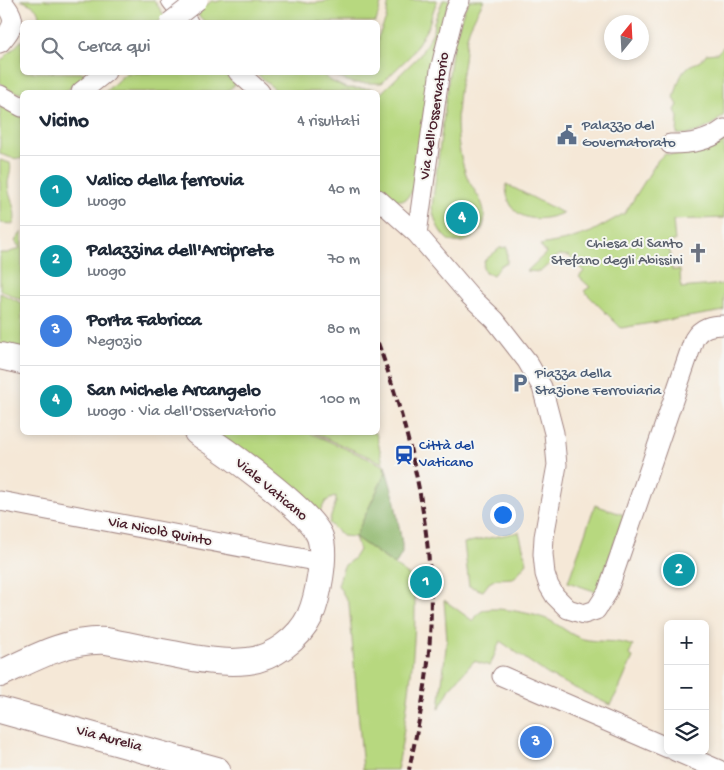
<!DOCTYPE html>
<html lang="it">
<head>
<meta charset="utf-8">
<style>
  :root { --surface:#fff; --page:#f2f2f3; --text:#1f2937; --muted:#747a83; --line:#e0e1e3; --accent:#b5179e }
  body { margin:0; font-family:"Gochi Hand",sans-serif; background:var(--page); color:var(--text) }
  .controls { position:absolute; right:15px; bottom:15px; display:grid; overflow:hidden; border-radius:8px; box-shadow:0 2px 8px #0003 }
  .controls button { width:45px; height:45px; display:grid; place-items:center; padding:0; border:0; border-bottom:1px solid var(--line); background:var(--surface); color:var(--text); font:25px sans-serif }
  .compass { position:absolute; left:604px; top:15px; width:45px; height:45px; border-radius:50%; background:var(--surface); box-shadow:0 2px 8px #0003; rotate:18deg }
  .you { position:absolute; left:502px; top:514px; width:18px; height:18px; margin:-12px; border:4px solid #fff; border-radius:50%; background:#1a73e8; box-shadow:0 0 0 8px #1a73e833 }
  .badge { display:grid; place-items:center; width:32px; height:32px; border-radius:50%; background:var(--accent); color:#fff; font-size:16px; font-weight:700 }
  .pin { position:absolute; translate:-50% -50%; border:2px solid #fff; box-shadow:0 1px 5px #0006 }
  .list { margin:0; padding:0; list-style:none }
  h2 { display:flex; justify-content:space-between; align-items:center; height:65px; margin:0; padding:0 20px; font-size:21px }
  h2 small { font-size:16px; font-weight:400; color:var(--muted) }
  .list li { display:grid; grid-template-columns:32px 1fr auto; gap:15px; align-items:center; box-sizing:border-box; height:70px; padding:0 20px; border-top:1px solid var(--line) }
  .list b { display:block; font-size:19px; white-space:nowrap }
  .list p { margin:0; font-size:16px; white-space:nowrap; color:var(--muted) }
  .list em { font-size:16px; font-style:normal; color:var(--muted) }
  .icon { flex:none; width:28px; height:28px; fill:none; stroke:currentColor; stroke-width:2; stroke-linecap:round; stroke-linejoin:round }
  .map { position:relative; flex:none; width:724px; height:770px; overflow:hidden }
  .search { position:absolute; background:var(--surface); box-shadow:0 2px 8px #0003; left:20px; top:20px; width:360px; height:55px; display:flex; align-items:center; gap:12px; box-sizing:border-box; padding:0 18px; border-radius:8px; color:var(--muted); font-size:19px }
  .panel { position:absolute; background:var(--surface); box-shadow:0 2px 8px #0003; left:20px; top:90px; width:360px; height:345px; border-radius:8px }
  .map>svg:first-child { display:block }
  .green { fill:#b7d87f; stroke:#807c55 }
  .forest { fill:#91b86e; stroke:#6e6c4c }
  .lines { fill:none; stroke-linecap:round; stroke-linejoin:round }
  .street-casing { stroke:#a08481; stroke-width:21 }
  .secondary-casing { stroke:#a08481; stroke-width:28 }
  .street { stroke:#fff; stroke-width:19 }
  .secondary { stroke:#fff; stroke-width:26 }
  .rail { stroke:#4a1f2b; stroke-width:4; stroke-dasharray:8 4; stroke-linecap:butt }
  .street-bridge-casing { stroke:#a08481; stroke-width:21; stroke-linecap:butt }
  .street-bridge { stroke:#fff; stroke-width:19 }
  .labels { text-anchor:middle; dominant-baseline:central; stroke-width:4; stroke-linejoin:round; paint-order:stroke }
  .street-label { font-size:15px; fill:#4a1f2b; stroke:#f6f6f2 }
  .service-label { font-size:15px; fill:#4e5e75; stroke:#f6f6f2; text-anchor:start }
  .worship-label { font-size:15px; fill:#5b616d; stroke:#f6f6f2; text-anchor:end }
  .transit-label { font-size:15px; fill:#164399; stroke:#f6f6f2; text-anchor:start }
</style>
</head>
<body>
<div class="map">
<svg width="724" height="770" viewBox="0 0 724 770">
  <rect width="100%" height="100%" fill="#f6f6f2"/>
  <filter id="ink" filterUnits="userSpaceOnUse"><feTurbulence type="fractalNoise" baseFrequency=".02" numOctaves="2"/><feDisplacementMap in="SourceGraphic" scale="10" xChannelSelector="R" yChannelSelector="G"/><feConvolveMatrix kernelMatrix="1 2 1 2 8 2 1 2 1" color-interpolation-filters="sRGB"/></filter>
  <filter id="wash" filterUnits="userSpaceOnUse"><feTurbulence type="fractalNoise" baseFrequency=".0096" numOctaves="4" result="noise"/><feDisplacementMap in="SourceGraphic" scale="20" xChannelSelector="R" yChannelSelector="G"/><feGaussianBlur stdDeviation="1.12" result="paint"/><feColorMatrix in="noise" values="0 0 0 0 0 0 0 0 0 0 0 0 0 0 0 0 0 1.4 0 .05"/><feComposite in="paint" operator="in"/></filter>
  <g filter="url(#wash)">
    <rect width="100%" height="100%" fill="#f5e8d7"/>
    <path class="green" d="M21,0H154L165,17L158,22H39C40,6 33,6 21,0Z
      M213,0L215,2L223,0H295L313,3L324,2L327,0H382L376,22H205L196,13Z
      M389,0H437L428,27L411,55L382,83H352L329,73L378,72V37L386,19Z
      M443,0H450L434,41L415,180L412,192L405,200H395L391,197L386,200L378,192V96L420,55L433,32L434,22Z
      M470,0H484C479,9 474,18 470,27C466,37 465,50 464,61C457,100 452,135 466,174C472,192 487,200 484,222C482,237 457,249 446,238C437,229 434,218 432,207L453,44L464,10Z
      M22,40V72L91,73L64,92H22V94L11,90L0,83V62Z
      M724,46V115C711,127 695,136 677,134L678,117L675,110L678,105L674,98C677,88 679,75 687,68C694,61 699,66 706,54L717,53Z
      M126,73H223L236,84L226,92H105Z
      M256,73H320L331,81L346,88L373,89L369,92H278Z
      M0,106L22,117V159L12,158L0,154Z
      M724,140V218L673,220L675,241L669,242L672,270H680L681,288L724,284V311L621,328L584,291L590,287L579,277L584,271L569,256L559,255L540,272L527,271L546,253L540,245L567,240L591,232L625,213L658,160L664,154C688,156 703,152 724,140Z
      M0,160L10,163C12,169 9,176 8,183C8,198 18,209 14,224L0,223Z
      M506,184L563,213C534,225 506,219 506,184Z
      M22,232V300L0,290V253H8L20,248L15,241Z
      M507,247V263L501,265L493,275L485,273L483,268L484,261L500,248Z
      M0,293L22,303V351L0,346Z
      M213,433H310L385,466L384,470L386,471L355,537L414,579C417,622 413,663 407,706C404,727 402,749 397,770H363L349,604L338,585L344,566L354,558L359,550L355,537L342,536L329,523L336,501V496L326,501L318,515Z
      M314,433H376L383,463Z
      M595,505L624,515L597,592L568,582Z
      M519,532L527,563L514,578L496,579L489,583L483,591L469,586L464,543Z
      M444,600L473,621C476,617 479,612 484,610C497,606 536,614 549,620C561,626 570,635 583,639C600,643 616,639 633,646L629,655L633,657L619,689L610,705L550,676L500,641L490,666L474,661L451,687L439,709L447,639Z"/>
    <path class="forest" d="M385,466L394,497L402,544V553L395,565L355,537L386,472L384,470Z"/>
  </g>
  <g filter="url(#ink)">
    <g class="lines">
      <defs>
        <path id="street" d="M171,0L188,22
          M0,43C16,24 17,19 1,0
          M238,72L260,92
          M81,92L106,72
          M0,95L22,107
          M670,144C690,144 707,142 724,129
          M378,199L417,234L470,296L495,320L527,361L542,387L554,433L557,465L544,537L543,554L545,574L549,586L555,596L568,609L584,614L596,610L607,593L694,339C701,327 711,325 724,325
          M417,234L440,70L454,13L460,0
          M0,501L320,562
          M502,676L668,748
          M675,751L719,770"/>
        <path id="secondary" d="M0,356L22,361
          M0,674C34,658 68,639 106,641C128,645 150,650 173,654C197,659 223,664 248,661C273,658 299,639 310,616C318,598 326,555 320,537C311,511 223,449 197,432
          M0,710L217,770"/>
      </defs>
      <use href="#street" class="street-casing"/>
      <use href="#secondary" class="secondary-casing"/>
      <use href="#street" class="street"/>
      <use href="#secondary" class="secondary"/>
      <path class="rail" d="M378,343C413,440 438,547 429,651C426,691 417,730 409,770"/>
      <defs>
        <path id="street-bridge" d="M170,22L198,0"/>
      </defs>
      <use href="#street-bridge" class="street-bridge-casing"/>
      <use href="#street-bridge" class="street-bridge"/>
    </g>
  </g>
  <defs>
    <symbol id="civic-bare" viewBox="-9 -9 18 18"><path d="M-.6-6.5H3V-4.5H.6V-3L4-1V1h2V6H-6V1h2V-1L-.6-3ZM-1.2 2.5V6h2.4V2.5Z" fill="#5c6f8a" stroke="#f6f6f2" stroke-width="2.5" paint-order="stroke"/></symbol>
    <symbol id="church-bare" viewBox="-9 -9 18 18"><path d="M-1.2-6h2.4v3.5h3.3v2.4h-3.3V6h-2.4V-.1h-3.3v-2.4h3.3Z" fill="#6b7280" stroke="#f6f6f2" stroke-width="2.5" paint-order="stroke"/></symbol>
    <symbol id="parking-bare" viewBox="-9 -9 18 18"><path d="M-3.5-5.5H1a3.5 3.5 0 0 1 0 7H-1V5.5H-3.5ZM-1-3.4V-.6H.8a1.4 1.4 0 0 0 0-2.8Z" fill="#5c6f8a" stroke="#f6f6f2" stroke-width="2.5" paint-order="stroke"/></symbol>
    <symbol id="station-bare" viewBox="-9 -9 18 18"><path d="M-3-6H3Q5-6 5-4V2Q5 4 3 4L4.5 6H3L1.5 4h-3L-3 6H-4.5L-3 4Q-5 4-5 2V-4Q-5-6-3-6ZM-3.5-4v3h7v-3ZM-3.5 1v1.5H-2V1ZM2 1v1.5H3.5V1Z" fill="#1a4fb4" stroke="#f6f6f2" stroke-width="2.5" paint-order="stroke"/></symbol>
  </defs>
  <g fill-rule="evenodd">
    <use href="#civic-bare" x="553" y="121" width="28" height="28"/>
    <use href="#church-bare" x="684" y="239" width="28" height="28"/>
    <use href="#parking-bare" x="506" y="369" width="28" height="28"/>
    <use href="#station-bare" x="390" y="441" width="28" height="28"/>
  </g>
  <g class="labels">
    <g class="street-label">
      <text transform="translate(435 116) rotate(-81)">Via dell'Osservatorio</text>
      <text transform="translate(271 490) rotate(40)">Viale Vaticano</text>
      <text transform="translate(160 532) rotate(11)">Via Nicolò Quinto</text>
      <text transform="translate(109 739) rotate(15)">Via Aurelia</text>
    </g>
    <g class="service-label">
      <text x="582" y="126">Palazzo del<tspan x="582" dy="17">Governatorato</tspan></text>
      <text x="535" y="374">Piazza della<tspan x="535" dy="17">Stazione Ferroviaria</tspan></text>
    </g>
    <g class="worship-label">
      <text x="683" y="244">Chiesa di Santo<tspan x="683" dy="17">Stefano degli Abissini</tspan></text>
    </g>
    <g class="transit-label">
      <text x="419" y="446">Città del<tspan x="419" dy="17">Vaticano</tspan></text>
    </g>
  </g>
</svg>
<div class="controls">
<button>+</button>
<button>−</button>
<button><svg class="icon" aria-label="layers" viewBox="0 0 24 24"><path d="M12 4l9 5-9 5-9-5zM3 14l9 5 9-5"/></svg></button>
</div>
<svg class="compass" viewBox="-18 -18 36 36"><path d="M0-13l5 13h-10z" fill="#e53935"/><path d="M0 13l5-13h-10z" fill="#747a83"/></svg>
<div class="you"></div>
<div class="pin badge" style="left:426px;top:582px;background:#0f9aa8">1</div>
<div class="pin badge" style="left:679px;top:570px;background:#0f9aa8">2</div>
<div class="pin badge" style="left:536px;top:742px;background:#3f7fe0">3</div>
<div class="pin badge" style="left:462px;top:218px;background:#0f9aa8">4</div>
<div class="search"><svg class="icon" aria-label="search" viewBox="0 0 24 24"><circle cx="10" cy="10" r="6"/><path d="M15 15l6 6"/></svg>Cerca qui</div>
<section class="panel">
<h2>Vicino<small>4 risultati</small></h2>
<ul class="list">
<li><span class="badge" style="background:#0f9aa8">1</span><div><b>Valico della ferrovia</b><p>Luogo</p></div><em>40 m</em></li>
<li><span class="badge" style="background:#0f9aa8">2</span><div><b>Palazzina dell'Arciprete</b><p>Luogo</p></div><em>70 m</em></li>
<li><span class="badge" style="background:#3f7fe0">3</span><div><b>Porta Fabricca</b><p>Negozio</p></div><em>80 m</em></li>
<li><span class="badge" style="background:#0f9aa8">4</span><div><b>San Michele Arcangelo</b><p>Luogo · Via dell'Osservatorio</p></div><em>100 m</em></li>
</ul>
</section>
</div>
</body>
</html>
